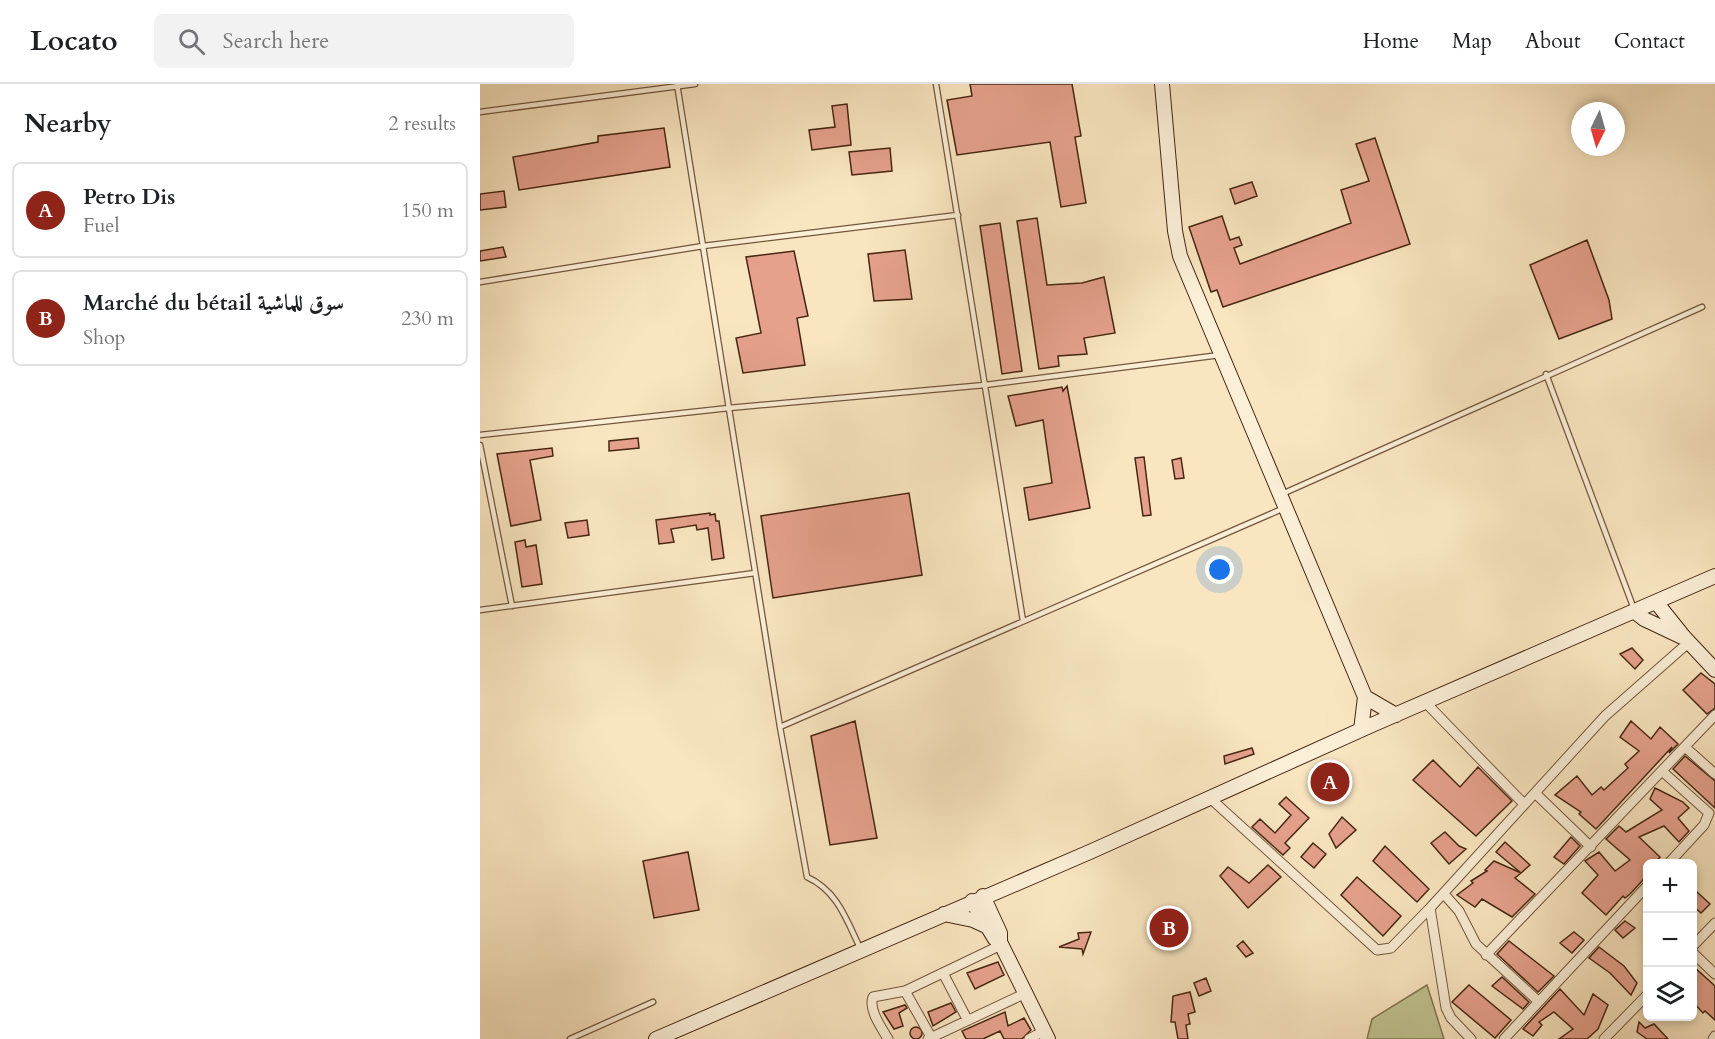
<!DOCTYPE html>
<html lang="en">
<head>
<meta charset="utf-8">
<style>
  :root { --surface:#fff; --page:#f2f2f2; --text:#202124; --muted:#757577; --line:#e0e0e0; --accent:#8f2418 }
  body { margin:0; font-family:Cardo,Amiri,serif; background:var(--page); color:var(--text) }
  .controls { position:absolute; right:18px; bottom:18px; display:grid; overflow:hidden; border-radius:9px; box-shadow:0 3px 9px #0003 }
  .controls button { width:54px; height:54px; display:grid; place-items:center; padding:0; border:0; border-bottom:2px solid var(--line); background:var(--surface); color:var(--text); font:30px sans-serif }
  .compass { position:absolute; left:1091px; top:18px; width:54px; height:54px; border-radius:50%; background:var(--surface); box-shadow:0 3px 9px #0003; rotate:185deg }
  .you { position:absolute; left:740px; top:486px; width:21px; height:21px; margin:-15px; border:4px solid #fff; border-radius:50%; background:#1a73e8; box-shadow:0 0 0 9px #1a73e833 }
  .badge { display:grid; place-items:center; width:39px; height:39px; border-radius:50%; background:var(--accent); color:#fff; font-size:20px; font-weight:700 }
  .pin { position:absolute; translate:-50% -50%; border:3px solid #fff; box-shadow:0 2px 6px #0006 }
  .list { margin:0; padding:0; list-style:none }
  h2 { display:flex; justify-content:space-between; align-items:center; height:78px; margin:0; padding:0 24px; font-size:26px }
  h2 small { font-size:20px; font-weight:400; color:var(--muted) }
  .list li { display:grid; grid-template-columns:39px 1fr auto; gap:18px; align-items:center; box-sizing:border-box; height:96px; margin:0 12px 12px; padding:0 12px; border:2px solid var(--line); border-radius:9px }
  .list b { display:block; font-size:22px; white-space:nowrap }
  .list p { margin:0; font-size:20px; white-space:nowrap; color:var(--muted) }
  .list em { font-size:20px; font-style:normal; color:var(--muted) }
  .icon { flex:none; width:33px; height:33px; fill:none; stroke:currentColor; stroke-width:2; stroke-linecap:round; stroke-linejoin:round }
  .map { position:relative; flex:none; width:1235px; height:955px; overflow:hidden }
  header { display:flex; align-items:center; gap:36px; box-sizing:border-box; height:84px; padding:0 30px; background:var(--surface); border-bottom:2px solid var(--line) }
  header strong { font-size:28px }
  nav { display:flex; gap:33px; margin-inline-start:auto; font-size:21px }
  .search { width:420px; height:54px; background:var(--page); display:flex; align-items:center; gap:15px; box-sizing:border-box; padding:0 21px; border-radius:9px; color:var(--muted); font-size:22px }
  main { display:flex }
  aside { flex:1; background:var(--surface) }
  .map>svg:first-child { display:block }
  .green { fill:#c0c491; stroke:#847551; stroke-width:1.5 }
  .building { fill:#e6a18d; stroke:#472611; stroke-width:1.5 }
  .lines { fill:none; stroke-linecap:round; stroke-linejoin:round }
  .lane-casing { stroke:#74563d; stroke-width:7 }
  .street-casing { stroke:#74563d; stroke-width:11 }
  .secondary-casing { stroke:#472611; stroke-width:16 }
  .lane { stroke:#fbefd7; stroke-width:4.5 }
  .street { stroke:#fbefd7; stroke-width:9 }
  .secondary { stroke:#fbefd7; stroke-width:14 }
</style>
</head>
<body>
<header>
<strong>Locato</strong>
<div class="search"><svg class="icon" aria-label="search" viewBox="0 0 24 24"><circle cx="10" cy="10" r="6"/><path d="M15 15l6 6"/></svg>Search here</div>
<nav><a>Home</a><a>Map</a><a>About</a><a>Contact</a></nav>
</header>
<main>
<aside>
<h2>Nearby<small>2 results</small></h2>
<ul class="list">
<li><span class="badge">A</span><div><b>Petro Dis</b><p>Fuel</p></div><em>150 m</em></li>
<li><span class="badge">B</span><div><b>Marché du bétail سوق للماشية</b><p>Shop</p></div><em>230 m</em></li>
</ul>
</aside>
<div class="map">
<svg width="1235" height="955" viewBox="0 0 1235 955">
  <rect width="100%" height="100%" fill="#f9e6c1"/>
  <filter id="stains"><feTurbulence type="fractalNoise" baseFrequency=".00333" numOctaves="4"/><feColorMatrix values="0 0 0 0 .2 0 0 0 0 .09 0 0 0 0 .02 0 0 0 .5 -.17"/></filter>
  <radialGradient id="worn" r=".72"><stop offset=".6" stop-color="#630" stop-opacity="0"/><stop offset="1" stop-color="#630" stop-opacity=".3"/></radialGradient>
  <path class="green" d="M947,901L964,955H887L892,935Z"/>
  <path class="building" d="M490,0H592L601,52L595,53L606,119L581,123L570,58L477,71L467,16L492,12Z
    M367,20L371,61L332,66L329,46L355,43L352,22Z
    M184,44L190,83L39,106L33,73L118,58V52Z
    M895,54L930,160L743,223L737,206L731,208L709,143L742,132L750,156L759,153L762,161L754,164L760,180L871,139L861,106L889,97L876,60Z
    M410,64L412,87L372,91L369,68Z
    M772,98L777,112L755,120L750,105Z
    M24,107L26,123L0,126V110Z
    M557,134L567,201L602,199L624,193L635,249L604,254L607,270L578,272L579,282L559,285L537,137Z
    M520,139L542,287L522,290L500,142Z
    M1107,156L1129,216L1132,235L1079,255L1050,181Z
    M23,163L26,173L0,177V167Z
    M425,166L432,215L394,217L388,170Z
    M314,167L328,232L317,234L325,281L263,289L256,254L281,249L266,173Z
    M587,302L610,424L549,436L544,404L572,399L563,336L536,342L528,312L582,303L583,307Z
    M158,354L159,364L129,367V357Z
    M72,364L73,372L50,376L61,436L31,442L17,370Z
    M664,373L671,431L663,432L655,374Z
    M701,374L704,394L695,395L692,376Z
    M429,409L442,491L293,514L281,432Z
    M230,429V431L235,430L236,437H239L244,474L232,476L228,444L217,446L216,441L191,445L194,458L179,460L176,436Z
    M107,436L109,451L88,454L85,439Z
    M45,456L46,463L56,461L62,500L42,503L35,458Z
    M1152,564L1163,576L1155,585L1140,570Z
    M1221,589L1235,600V624L1227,630L1203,606Z
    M375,637L397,754L350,761L331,652Z
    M1151,637L1171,655L1180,643L1198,660L1189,669L1192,663L1116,745L1099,730L1101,728L1075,711L1097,692L1112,711L1121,703L1124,706L1148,684L1145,680L1159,667L1140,653Z
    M772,664L774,670L745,680L744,672Z
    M1205,672L1235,697V724L1193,685Z
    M953,676L980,703L998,683L1032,717L996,752L933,696Z
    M1175,704L1203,718L1209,724L1198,734L1209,747L1199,758L1184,742L1159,753L1180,773L1174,780H1167V790L1162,797L1150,810L1145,814L1143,812L1126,831L1102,809L1118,791L1105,777L1119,768L1135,787L1150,776L1126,755L1139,742L1146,748L1182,726L1170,715Z
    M806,713L829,734L805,759L810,764L803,771L772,743L780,735L795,749L811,731L799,720Z
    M862,733L876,746L856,764L849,750Z
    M965,748L979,762L986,765L969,780L951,759Z
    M1091,753L1100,762L1084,780L1074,773Z
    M1025,758L1050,781L1041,789L1016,768Z
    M833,759L846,770L834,784L821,773Z
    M905,762L949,805L937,818L893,777Z
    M208,768L219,826L174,834L163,777Z
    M1014,777L1041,789L1035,794L1055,810L1032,833L1002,815L995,823L977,811L993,799L991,797L1007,787L1005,786Z
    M788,781L801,793L768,824L740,792L748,783L769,799Z
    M877,793L921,832L903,852L861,811Z
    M1217,808L1230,820L1221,829L1212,821V812Z
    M1145,837L1155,844L1143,854L1135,846Z
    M611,848L603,870L602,865L579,863L599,855L598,849Z
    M1094,848L1104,856L1092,869L1080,859Z
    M763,857L773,869L766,873L757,862Z
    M1029,857L1074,892L1058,908L1017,870Z
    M1119,863L1144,882L1157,899L1151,911L1130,889L1109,874Z
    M518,878L524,891L495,905L487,889Z
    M1212,881L1235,902V936L1225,927L1223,929L1212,917Z
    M1022,893L1049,918L1043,925L1012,902Z
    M726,894L731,907L719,912L714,899Z
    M989,901L1031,936L1015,954L972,918Z
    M1080,905L1104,931L1113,910L1128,921L1118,945L1107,955H1079L1093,945L1074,928L1059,938L1062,941L1053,952L1043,945Z
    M710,908L715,928L708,930L710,940L706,941L708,955H698L695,938H691L693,912Z
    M471,919L476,928L453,942L448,928Z
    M425,921L427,924L419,929L423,942L414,945L403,928Z
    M525,928L528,942L544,934L551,946L542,955H524L520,947L503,955H486L482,947Z
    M1159,938L1165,944L1174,940L1188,955H1167L1157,948Z
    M430 949a6 6 0 1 1 12 0a6 6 0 1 1-12 0Z"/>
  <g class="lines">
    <defs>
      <path id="lane" d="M197,0L300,643L327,793C358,807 367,837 381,866
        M456,0L543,537
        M0,28L215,0
        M0,198L223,162L478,131
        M1066,290L1154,525
        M0,351L249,324L505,301L740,271
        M0,361L32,522
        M802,410L1222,223
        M0,526L275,489
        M300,643L802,425
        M90,955L173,918"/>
      <path id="street" d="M945,618L1044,720
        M1205,663L1235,690
        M1182,687L1229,729L1224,741L1188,780
        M1055,709L1111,763
        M730,714L897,866L911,864L950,824L966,924L971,934L991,955
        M964,810L979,827L996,860L1058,917
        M950,824L1125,632L1208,559
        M1212,863L1235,839
        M1212,868L1235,890
        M1006,871L1235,631
        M463,889L487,935
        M425,907L451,953
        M408,955C402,944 388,926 393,913L425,907L521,861
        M448,955L544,910
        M549,955L564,947
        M1024,955L1168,801
        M1124,955L1168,910
        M1233,955L1235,952"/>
      <path id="secondary" d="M682,0L695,147L700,172L885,613L881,646
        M1176,518L1204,553L1235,586
        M1155,528L1164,535L1202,553
        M885,613L916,631
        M503,812L520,849V858L568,955
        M492,817L515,855
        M464,830L493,836L506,842
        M176,955L612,767L894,640L1235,492"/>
    </defs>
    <use href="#lane" class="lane-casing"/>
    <use href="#street" class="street-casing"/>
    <use href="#secondary" class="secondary-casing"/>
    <use href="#lane" class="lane"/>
    <use href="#street" class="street"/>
    <use href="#secondary" class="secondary"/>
  </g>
  <rect width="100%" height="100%" filter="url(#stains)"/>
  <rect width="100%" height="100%" fill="url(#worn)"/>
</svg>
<div class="controls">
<button>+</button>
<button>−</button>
<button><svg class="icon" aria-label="layers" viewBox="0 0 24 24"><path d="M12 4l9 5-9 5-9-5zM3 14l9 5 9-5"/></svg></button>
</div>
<svg class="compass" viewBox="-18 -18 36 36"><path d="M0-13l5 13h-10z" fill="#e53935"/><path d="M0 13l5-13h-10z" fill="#757577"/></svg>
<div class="you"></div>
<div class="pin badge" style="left:850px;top:698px">A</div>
<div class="pin badge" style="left:689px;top:844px">B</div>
</div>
</main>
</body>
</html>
